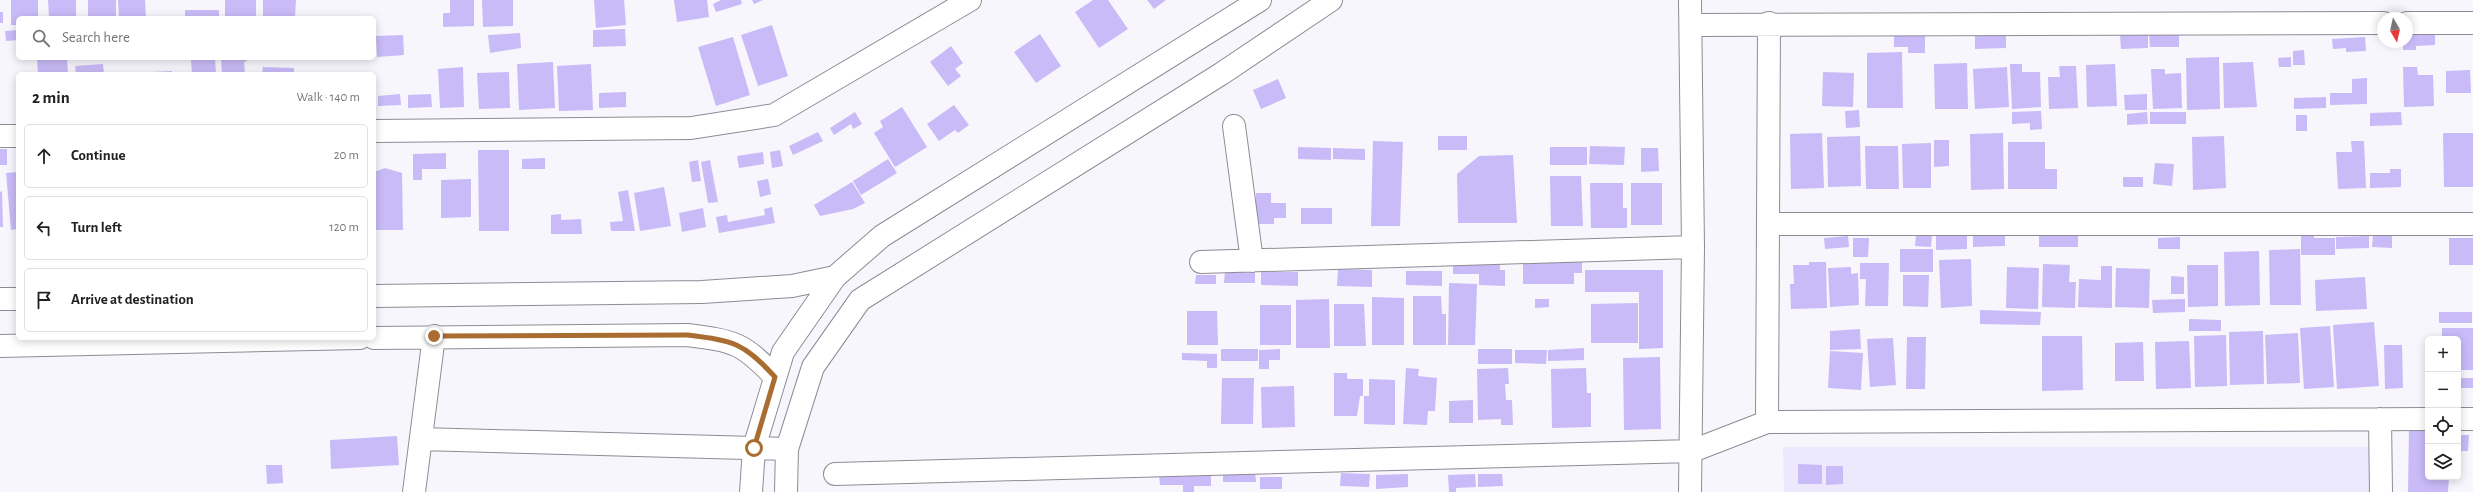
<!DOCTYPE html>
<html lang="en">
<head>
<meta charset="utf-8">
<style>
  :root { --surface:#fff; --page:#f6f6f6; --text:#222; --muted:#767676; --line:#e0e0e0 }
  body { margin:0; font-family:"Alegreya Sans",sans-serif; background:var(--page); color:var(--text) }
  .controls { position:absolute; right:12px; bottom:12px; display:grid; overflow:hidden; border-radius:6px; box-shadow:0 2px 10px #0003 }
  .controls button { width:36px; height:36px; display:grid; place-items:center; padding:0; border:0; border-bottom:1px solid var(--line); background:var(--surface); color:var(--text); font:20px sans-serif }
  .compass { position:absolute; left:2377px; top:12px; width:36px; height:36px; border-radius:50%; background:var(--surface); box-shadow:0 2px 10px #0003; rotate:171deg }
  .stop { position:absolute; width:12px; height:12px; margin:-9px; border:3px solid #aa6d31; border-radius:50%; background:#fff }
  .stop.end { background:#aa6d31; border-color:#fff; box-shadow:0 1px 4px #0008 }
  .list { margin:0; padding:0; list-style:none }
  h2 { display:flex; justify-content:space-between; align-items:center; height:52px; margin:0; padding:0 16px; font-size:17px }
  h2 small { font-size:13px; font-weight:400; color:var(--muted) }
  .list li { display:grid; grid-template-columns:26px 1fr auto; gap:12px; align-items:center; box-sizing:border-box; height:64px; margin:0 8px 8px; padding:0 8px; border:1px solid var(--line); border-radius:6px }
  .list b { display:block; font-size:15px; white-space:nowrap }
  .list em { font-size:13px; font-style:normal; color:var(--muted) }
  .icon { flex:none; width:22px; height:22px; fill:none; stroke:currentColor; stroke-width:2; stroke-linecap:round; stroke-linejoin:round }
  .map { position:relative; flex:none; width:2473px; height:492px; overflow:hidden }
  .search { position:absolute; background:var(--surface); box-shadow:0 2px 10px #0003; left:16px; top:16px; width:360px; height:44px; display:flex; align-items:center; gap:10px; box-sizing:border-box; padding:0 14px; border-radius:6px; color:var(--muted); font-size:15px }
  .panel { position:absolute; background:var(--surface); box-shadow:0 2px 10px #0003; left:16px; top:72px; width:360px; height:268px; border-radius:6px }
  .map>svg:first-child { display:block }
  .built { fill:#ede9fd }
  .building { fill:#c9bbf7 }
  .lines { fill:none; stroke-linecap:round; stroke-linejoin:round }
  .minor-casing { stroke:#8e8b96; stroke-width:24 }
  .minor { stroke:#fff; stroke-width:22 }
  .route { stroke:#aa6d31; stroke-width:5 }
</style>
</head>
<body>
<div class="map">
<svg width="2473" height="492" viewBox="0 0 2473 492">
  <rect width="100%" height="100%" fill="#f7f6fd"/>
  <path class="built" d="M1783,447H2370V492H1784Z"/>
  <path class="building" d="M11,0H38V18H18V25H11Z
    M48,0H76V18H49Z
    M88,0H116V18H88Z
    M118,0H145L146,18H119Z
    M225,0H256V18H225Z
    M263,0H296L295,18H263Z
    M450,0H474V26L443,27V13H450Z
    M482,0H513V26L483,27Z
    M594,0H624L626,25L596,28Z
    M674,0H707L709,17L677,22Z
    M721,0H741L742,4L716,12L713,4Z
    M752,0H763L754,4Z
    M1093,0H1108L1128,29L1099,48L1075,12Z
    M1147,0H1166L1154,9Z
    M185,10H219V18H185Z
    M0,12H3V23H0Z
    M772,25L788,76L758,86L741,35Z
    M625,29L626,46L593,47V30Z
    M18,30V40L6,41L5,31Z
    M520,33L521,48L490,53L488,35Z
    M2148,33V48L2121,49L2120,35Z
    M2179,33V47H2150L2149,34Z
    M1040,34L1061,66L1036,83L1014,52Z
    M1925,34V53H1908V47H1894V35Z
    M2006,34V48L1975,49V35Z
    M403,35L404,55L377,57L376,36Z
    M2407,35H2435V45L2416,46V50H2403V42H2407Z
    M733,37L750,95L716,106L698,47Z
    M2365,37L2366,51L2346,52V48L2333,49L2332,39Z
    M951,46L963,63L955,69L961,76L948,86L930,62Z
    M2304,50L2305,65H2293V51Z
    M1902,52L1903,108H1867V53Z
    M2219,57L2220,109L2187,110L2186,58Z
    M2291,57V67H2279L2278,58Z
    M37,58H67L68,74H38Z
    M215,58L216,74H192L191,60Z
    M221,58H247V61L244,62L245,74H222Z
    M553,62L555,108L519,110L517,64Z
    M2253,62L2257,107L2224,108L2223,63Z
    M1967,63L1968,109H1935L1934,64Z
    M103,64L104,74H76L75,66Z
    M591,64L593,110L559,111L557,66Z
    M2010,64H2022V72H2040L2041,107L2012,109Z
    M2115,64L2117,106L2087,107L2086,65Z
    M2059,66H2076L2078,108L2049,109L2048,77H2060Z
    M263,67L294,68V74H262Z
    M463,67L464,107L440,108L438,69Z
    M2007,67L2009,107L1975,109L1973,69Z
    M2403,67H2417L2418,75H2433L2434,106L2404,107Z
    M2151,69H2165V74L2181,73L2182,108L2153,109Z
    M2470,70L2471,93H2446V71Z
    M172,71V74H151V72Z
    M509,72L510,108L479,109L477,73Z
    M1823,72L1854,73L1853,107L1822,106Z
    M2367,78V104L2330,105V93H2352V79Z
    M1278,79L1286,98L1261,109L1253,90Z
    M626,92V107L599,108V93Z
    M400,94L401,105L378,106V96Z
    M431,94L432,107L408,108V95Z
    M2147,94V110H2125L2124,95Z
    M2326,97V108L2294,109V98Z
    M954,105L969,125L958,133L955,130L939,141L927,124Z
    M902,107L927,147L895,167L874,133L883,127L880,121Z
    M1859,110L1860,127L1846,128L1845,111Z
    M2041,111L2042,129L2030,130V123L2012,124V112Z
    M855,112L862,124L853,129L851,124L834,135L830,128Z
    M2147,112L2148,124L2127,125V114Z
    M2150,112H2186V124H2150Z
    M2401,112L2402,125L2370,126V113Z
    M2296,115H2307V131H2296Z
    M818,132L823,141L793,155L789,146Z
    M1822,133L1824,188L1791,189L1790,134Z
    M2003,133L2004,189L1971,190L1970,134Z
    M2443,133H2473V187H2444Z
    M1438,136H1467V150H1438Z
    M1860,136L1861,186L1828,187L1827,137Z
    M2224,136L2226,188L2193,190L2192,137Z
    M1934,140H1949V166L1934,167Z
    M1373,141L1403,142L1400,226H1371Z
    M2351,141H2364L2366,188L2338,189L2336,152H2352Z
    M2008,142H2045V169H2057V189H2008Z
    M1931,143V188H1903L1902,144Z
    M1590,146L1625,147L1624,165L1589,164Z
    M1865,146H1898L1899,189H1866Z
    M1298,147L1331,148V160L1298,159Z
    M1550,147H1587V165H1550Z
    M1333,148L1365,149V160L1333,159Z
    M1641,148H1658L1659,171L1641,172Z
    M0,149H7V165H0Z
    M478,150H509V231H479Z
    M780,150L783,166L772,168L770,152Z
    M763,152L764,164L739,168L737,156Z
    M446,153V169H422V180H413V154Z
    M1513,155L1517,223H1458L1457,174L1479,156Z
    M545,158V169H522V159Z
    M888,159L897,173L861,195L853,181Z
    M698,160L701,181L692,182L689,162Z
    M710,160L718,202L708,203L701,162Z
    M2155,163L2174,164L2172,186L2153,184Z
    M385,168L402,173L403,230H374V172Z
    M2390,169H2401V187L2370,188V173H2390Z
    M18,172V229L11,230L6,173Z
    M1550,176H1581L1583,226H1551Z
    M2123,177H2143V187H2123Z
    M471,179V217L441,218V180Z
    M768,179L771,194L760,197L757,181Z
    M852,182L865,203L853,209L820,216L814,205Z
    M1590,183H1623V208H1627V228H1591Z
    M1631,183H1662V225H1631Z
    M664,187L671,226L640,231L634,193Z
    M628,190L635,231H611L610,222L623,221L618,192Z
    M2,191L3,227H0V192Z
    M1256,193H1271V203H1286V218H1274V224H1256Z
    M772,207L775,223L719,233L716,217L727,215L728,222L765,215L764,209Z
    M703,208L706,227L682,232L679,213Z
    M1301,208H1332V224H1301Z
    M561,214V220L581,219L582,234H551V215Z
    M2301,230H2314V238H2335V255H2301Z
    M1936,233L1967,234V249L1936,250Z
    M2005,233V246L1973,247V234Z
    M1916,234H1932L1931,247L1915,246Z
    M2039,235H2078V247H2039Z
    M2373,235L2392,236V248L2372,247Z
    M1848,236L1849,247L1825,249L1824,238Z
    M2369,236V248L2336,249V237Z
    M2180,237V249H2158V238Z
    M1853,238H1869L1868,257H1853Z
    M2449,238H2473V265H2449Z
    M1900,249H1933V272H1900Z
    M2300,249L2301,305H2270L2269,250Z
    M2259,251L2260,305L2225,306L2224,252Z
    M1453,259H1500V270H1505V286L1479,285V274H1453Z
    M1971,259L1972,306L1941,308L1939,260Z
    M1523,261H1582V273H1574V284H1523Z
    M1809,262H1826L1827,308L1791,309L1790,284H1794L1793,265H1809Z
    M1860,263H1889L1888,306H1865L1866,279H1860Z
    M2043,264L2070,265L2069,282H2076L2075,308L2042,307Z
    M2187,265H2218V306L2188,307Z
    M2101,266H2112V308L2078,307L2079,279L2101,280Z
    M1851,267V274L1858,273L1859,305L1830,307L1828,268Z
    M2007,267L2039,268L2038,309L2006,308Z
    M2116,268L2150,269L2149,308L2115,307Z
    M1338,269L1372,270V287L1337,286Z
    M1585,270H1663V348L1639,349V292H1585Z
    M1225,271H1255V283H1224Z
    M1406,271H1442V286L1406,285Z
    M1261,272H1298V286L1261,285Z
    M1196,275H1216V284H1195Z
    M1903,275H1929L1928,307L1903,306Z
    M2171,276L2184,277V294H2171Z
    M2365,277L2367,309L2316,311L2315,280Z
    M1449,283L1477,284L1475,345H1448Z
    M1413,296H1441L1442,314H1446V345H1413Z
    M1372,297L1404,298V345H1372Z
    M1329,299L1330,348H1296V300Z
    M1535,299H1549V307L1535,308Z
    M2185,299V312L2153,313L2152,300Z
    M1638,303V343H1591V304Z
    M1334,304H1364L1366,346H1334Z
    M1260,305H1291V345H1260Z
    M1980,310L2041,312L2040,325L1980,324Z
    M1187,311H1217L1218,345H1187Z
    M2439,312H2472V323H2439Z
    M2189,319L2221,320V331H2189Z
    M2374,322L2379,386L2337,389L2333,325Z
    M2330,326L2334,387L2304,389L2300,328Z
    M2442,328H2473V370H2458V339H2442Z
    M1860,329L1861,349L1830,350V331Z
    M2263,331L2264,384L2230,385L2229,332Z
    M2298,333L2300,383L2267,384L2265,335Z
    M2226,335L2227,386L2195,387L2194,336Z
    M2042,336H2082L2083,390L2042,391Z
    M1907,337H1926L1925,389H1906Z
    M1893,338L1896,385L1870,387L1867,339Z
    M2189,341L2191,388L2156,389L2155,342Z
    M2143,342L2144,381H2115V343Z
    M2384,345H2402L2403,388L2385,389Z
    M1584,348V360L1548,361V350Z
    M1221,349H1258V361H1221Z
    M1280,349V360H1269V369H1259V350Z
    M1478,349H1512V364H1478Z
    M1515,350H1547L1546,364L1515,363Z
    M1830,351L1863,353L1861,390L1828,388Z
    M1182,353L1217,354V368H1207V361L1182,360Z
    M1660,357L1661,429L1624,430L1623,358Z
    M1406,368L1419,369L1418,376L1437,378L1435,411H1428L1427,425L1403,424Z
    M1508,368L1509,384H1505L1506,400H1512L1513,425H1501V419L1478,420L1477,369Z
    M1586,368L1587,393H1591V427L1552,428L1551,369Z
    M1334,373H1347V379H1363V396H1360L1357,416H1334Z
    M1222,378H1254L1253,424H1221Z
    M2458,378H2473V388H2458Z
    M1369,379L1395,380V425L1364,424V396H1369Z
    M1294,386L1295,427L1262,428L1261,387Z
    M1473,400V423H1449V401Z
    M2409,428H2428V477H2449L2448,492H2408Z
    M2458,435H2469L2468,451H2458Z
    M397,436L399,465L331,469L330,440Z
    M1798,464L1822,465V484H1798Z
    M266,465H282L283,483L267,484Z
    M1826,466H1843V484L1826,485Z
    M1255,470L1256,482H1223V471Z
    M1341,473L1370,474L1369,487L1340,486Z
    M1408,474V487L1376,489V475Z
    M1475,474L1476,487L1456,488V492H1449L1448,475Z
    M1478,474H1502L1503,486L1478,487Z
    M1159,475H1211V486H1194V492H1183V485H1160Z
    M1260,477H1282V489H1260Z"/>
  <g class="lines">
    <defs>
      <path id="minor" d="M1690,0L1693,247L1690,492
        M2407,23H2473
        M1691,25L2383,23
        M1234,126L1252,261
        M374,131L691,128L774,115L970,0
        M0,136H18
        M1768,224H2473
        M1201,262L1693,247
        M374,296L702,292L792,286L835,277
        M0,299H18
        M374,338L687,335C734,341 742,342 775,377
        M0,346L360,338
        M2380,419L2381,492
        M2458,419H2473
        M1767,422L1769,23
        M421,439L787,449
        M835,474L1692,451L1767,422L2428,419
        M414,492L434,336
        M751,492L754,448L783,352L835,277L882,236L1260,0
        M786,492L787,449L813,367L860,300L1221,74L1331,0"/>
    </defs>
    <use href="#minor" class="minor-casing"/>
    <use href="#minor" class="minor"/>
  </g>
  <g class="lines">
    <path class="route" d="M434,336L687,335C734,341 743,342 775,377L754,448"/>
  </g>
</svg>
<div class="controls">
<button>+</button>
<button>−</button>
<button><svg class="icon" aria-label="locate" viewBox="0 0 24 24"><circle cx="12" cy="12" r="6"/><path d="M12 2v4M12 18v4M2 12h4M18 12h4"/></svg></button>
<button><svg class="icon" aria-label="layers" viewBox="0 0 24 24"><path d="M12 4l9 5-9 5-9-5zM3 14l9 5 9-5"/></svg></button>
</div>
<svg class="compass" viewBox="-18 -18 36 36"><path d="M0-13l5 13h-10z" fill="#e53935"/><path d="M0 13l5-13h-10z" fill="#767676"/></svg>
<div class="stop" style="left:754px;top:448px"></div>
<div class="stop end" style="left:434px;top:336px"></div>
<div class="search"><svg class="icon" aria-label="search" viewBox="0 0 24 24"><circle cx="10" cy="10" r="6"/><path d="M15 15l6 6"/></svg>Search here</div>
<section class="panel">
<h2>2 min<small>Walk · 140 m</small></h2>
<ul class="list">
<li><svg class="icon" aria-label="ahead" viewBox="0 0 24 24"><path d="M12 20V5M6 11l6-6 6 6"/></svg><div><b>Continue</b></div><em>20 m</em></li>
<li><svg class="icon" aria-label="left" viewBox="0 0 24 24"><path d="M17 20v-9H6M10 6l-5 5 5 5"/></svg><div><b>Turn left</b></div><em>120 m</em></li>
<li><svg class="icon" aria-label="arrive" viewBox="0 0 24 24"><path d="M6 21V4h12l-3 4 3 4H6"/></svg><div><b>Arrive at destination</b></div></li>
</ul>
</section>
</div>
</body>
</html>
